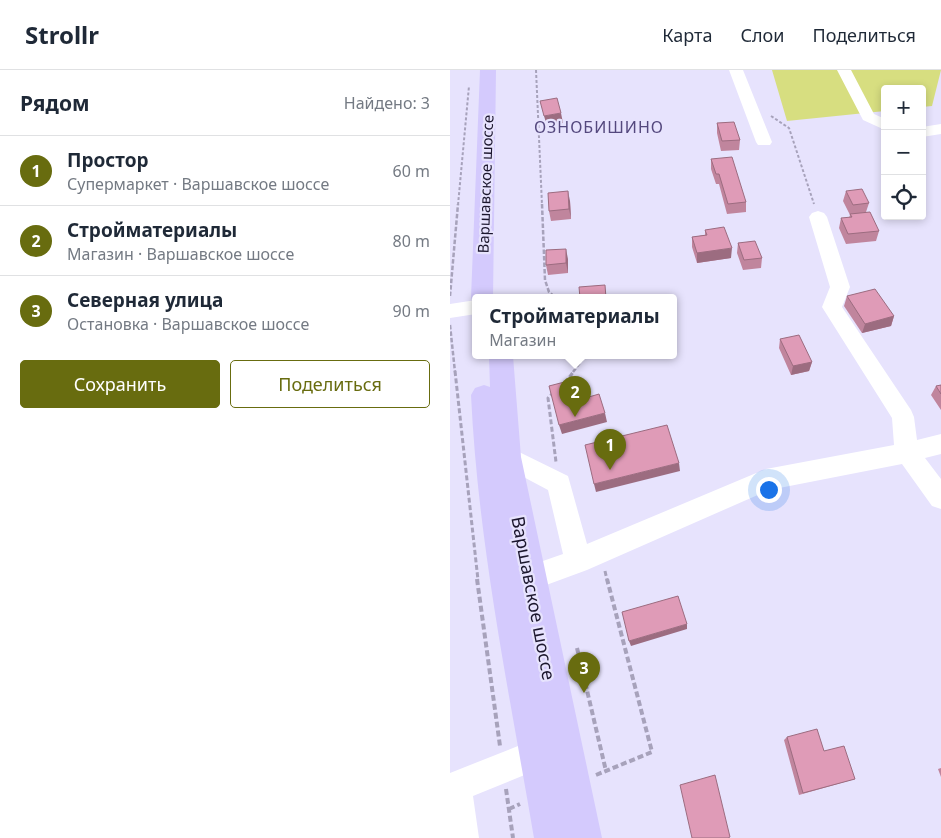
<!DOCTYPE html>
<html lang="ru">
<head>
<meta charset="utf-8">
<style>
  :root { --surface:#fff; --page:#f6f6f7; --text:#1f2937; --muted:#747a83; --line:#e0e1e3; --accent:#686c0f }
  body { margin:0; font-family:"Noto Sans",sans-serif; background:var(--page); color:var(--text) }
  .controls { position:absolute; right:15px; top:15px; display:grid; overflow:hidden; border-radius:5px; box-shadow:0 2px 8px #0003 }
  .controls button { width:45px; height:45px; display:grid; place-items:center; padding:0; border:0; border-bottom:1px solid var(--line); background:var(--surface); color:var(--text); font:25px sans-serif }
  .you { position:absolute; left:318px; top:419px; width:18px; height:18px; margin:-12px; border:4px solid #fff; border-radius:50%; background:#1a73e8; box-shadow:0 0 0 8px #1a73e833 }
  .badge { display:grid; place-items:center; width:32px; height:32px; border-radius:50%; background:var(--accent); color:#fff; font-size:16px; font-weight:700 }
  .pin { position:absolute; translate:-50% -41px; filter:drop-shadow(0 1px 2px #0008) }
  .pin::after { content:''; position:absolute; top:26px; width:18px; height:15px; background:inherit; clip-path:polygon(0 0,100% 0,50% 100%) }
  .popup { position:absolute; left:22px; top:224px; width:205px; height:65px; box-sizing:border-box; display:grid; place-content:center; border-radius:5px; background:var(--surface); filter:drop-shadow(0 1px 4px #0005); font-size:16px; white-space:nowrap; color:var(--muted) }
  .popup b { font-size:19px; color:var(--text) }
  .popup::after { content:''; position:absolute; left:50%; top:100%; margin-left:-10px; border:10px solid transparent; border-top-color:var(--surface) }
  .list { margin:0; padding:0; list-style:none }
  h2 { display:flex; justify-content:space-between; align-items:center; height:65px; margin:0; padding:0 20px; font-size:21px }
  h2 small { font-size:16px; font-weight:400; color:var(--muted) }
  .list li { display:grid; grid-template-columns:32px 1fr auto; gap:15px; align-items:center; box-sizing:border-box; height:70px; padding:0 20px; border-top:1px solid var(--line) }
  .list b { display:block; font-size:19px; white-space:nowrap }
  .list p { margin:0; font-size:16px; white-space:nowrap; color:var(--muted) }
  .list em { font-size:16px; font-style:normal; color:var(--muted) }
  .actions { display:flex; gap:10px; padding:15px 20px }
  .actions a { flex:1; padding:11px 0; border:1px solid var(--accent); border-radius:5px; text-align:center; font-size:18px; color:var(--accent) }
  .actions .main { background:var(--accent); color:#fff }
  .icon { flex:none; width:28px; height:28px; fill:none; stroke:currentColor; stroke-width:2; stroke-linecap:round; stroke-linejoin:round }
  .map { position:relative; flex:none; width:491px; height:768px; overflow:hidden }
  header { display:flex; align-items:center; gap:30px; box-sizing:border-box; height:70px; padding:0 25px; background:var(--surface); border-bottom:1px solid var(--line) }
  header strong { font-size:24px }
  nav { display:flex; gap:28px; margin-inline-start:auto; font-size:18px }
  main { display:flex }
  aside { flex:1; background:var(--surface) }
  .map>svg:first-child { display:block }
  .green { fill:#d7de80 }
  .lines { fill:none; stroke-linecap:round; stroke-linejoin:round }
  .path-far3 { stroke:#a7a2bb; stroke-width:2; stroke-dasharray:3 2; stroke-linecap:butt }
  .path-far2 { stroke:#a7a2bb; stroke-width:2.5; stroke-dasharray:4.5 2; stroke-linecap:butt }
  .path-far1 { stroke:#a7a2bb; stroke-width:3; stroke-dasharray:5 2.5; stroke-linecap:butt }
  .path { stroke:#a7a2bb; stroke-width:4; stroke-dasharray:6 3; stroke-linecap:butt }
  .minor { fill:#fff; fill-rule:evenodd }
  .major { fill:#d4cafd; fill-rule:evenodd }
  .wall { fill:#c0859d }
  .shaded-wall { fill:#9c6c80 }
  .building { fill:#df9bb7; stroke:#9c6c80 }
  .labels { text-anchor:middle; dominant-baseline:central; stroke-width:4.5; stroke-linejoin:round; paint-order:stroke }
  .far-street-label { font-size:15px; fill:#1c172e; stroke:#e7e3fd }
  .far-quarter-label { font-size:16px; letter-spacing:1px; fill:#54487e; stroke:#e7e3fd }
  .street-label { font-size:18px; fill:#1c172e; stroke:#e7e3fd }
</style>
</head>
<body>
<header>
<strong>Strollr</strong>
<nav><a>Карта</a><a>Слои</a><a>Поделиться</a></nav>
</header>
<main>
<aside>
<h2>Рядом<small>Найдено: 3</small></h2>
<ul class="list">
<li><span class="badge">1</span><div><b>Простор</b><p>Супермаркет · Варшавское шоссе</p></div><em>60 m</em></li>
<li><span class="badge">2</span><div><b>Стройматериалы</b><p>Магазин · Варшавское шоссе</p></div><em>80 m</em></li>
<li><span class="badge">3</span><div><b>Северная улица</b><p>Остановка · Варшавское шоссе</p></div><em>90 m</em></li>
</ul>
<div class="actions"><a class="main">Сохранить</a><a>Поделиться</a></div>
</aside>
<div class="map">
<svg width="491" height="768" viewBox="0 0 491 768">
  <rect width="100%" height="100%" fill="#e7e3fd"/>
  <path class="green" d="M322,0H491L482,36L472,37V19H435V41L337,51Z"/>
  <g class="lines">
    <path class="path-far3" d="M86,0L92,135
      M321,46L339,58L364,134
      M8,135L19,16"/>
    <path class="path-far2" d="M92,134L95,210L99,222L106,228
      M0,226L8,134
      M0,255L5,302
      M123,302L135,286"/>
    <path class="path-far1" d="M5,301L28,510
      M115,313L124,301
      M104,322L98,328L106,392
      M155,501L157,510"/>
    <path class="path" d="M27,509L50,676
      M127,578L156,701
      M146,705L202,682L157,509
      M56,719L63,768
      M59,739L70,734"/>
    <path class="minor" d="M279,0H293L322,72L320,75H308L306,72Z
      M387,0H401L424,44L435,49V60L413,50Z
      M491,54V64L472,67V57Z
      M368,141L374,143L377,147L400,217L392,237L461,340L464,347L467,370L491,364V384L475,388L491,409V439L482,436L452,394L319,420L137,500L80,521L70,517L67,508L70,499L113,484L98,420L49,394L45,387L49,380L57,377L65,380L118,406L137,474L316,399L444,375L442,348L372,237L380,217L359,147L362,143Z
      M26,230V244L0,248V234Z
      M88,668L99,673L104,684L99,695L23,726L29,768H0V703Z"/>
    <path class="major" d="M30,0H46L43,228H26V234L21,228Z
      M39,286H63L71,387L152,768H84C59,621 28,474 21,325L25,318L34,315L40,317Z"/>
  </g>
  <path class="wall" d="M267,53L290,70L289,80L271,81L267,63Z
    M261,89L296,132V142L277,144L269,114H266L261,99Z
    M396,121L419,133L416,142L429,161L426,171L396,174L389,158L391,148H399L400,145L393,131Z
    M120,131L121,149L101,151L99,141Z
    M255,160L281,188L247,193L242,177V167L255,165Z
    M288,173L312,188L311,198L293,200L287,183Z
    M118,189V203L98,205L96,195Z
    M397,226L444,246L441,256L412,263L394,236Z
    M330,269L362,292L359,301L341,305L329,278Z
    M491,315V340L481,325L486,316Z
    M337,667L374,681L405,709L349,725L334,670Z
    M491,698V707L488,699Z"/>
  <path class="shaded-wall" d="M111,43L113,53L97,56L94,46Z
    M118,121L120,131L121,149L119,139Z
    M282,178L281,188L247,193V183Z
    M116,179L118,189V203L116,193Z
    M444,246L441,256L412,263L415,254Z
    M362,292L359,301L341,305L343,296Z
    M155,343L157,352L112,364L109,355Z
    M229,393L230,401L146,422L144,414Z
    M237,554V559L181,576L179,571Z"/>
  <path class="building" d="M107,28L111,43L94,46L90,31Z
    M284,52L290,70L272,71L267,53Z
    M282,87L296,132L278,134L269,104H266L261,89Z
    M412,119L419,133L403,135L396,121Z
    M118,121L119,139L99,141L98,123Z
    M420,142L429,161L398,164L391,148L402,147L400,144Z
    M274,157L282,178L247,183L242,167L257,165L255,160Z
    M305,171L312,188L294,190L288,173Z
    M116,179V193L96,195V180Z
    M155,215L156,228H130L129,217Z
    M425,219L444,246L415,254L397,226Z
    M349,265L362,292L343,296L330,269Z
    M126,309L132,329L149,324L155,343L109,355L99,316Z
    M491,315V324L486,316Z
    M217,355L229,393L144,414L135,375Z
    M228,526L237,554L179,571L172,542Z
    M367,659L374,681L394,676L405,709L353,723L337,667Z
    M265,705L280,767L278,768H242L230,715Z"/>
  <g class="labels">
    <g class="far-street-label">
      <text transform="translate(35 114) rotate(-88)">Варшавское шоссе</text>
    </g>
    <g class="far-quarter-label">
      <text x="149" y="57">ОЗНОБИШИНО</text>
    </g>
    <g class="street-label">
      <text transform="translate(84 528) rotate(79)">Варшавское шоссе</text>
    </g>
  </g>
</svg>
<div class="controls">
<button>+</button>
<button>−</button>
<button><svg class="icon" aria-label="locate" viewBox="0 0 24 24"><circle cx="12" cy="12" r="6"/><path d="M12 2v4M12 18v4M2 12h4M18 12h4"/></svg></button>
</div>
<div class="you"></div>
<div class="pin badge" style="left:160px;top:400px">1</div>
<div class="pin badge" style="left:125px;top:347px">2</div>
<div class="popup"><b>Стройматериалы</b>Магазин</div>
<div class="pin badge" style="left:134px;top:623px">3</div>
</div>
</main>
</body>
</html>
